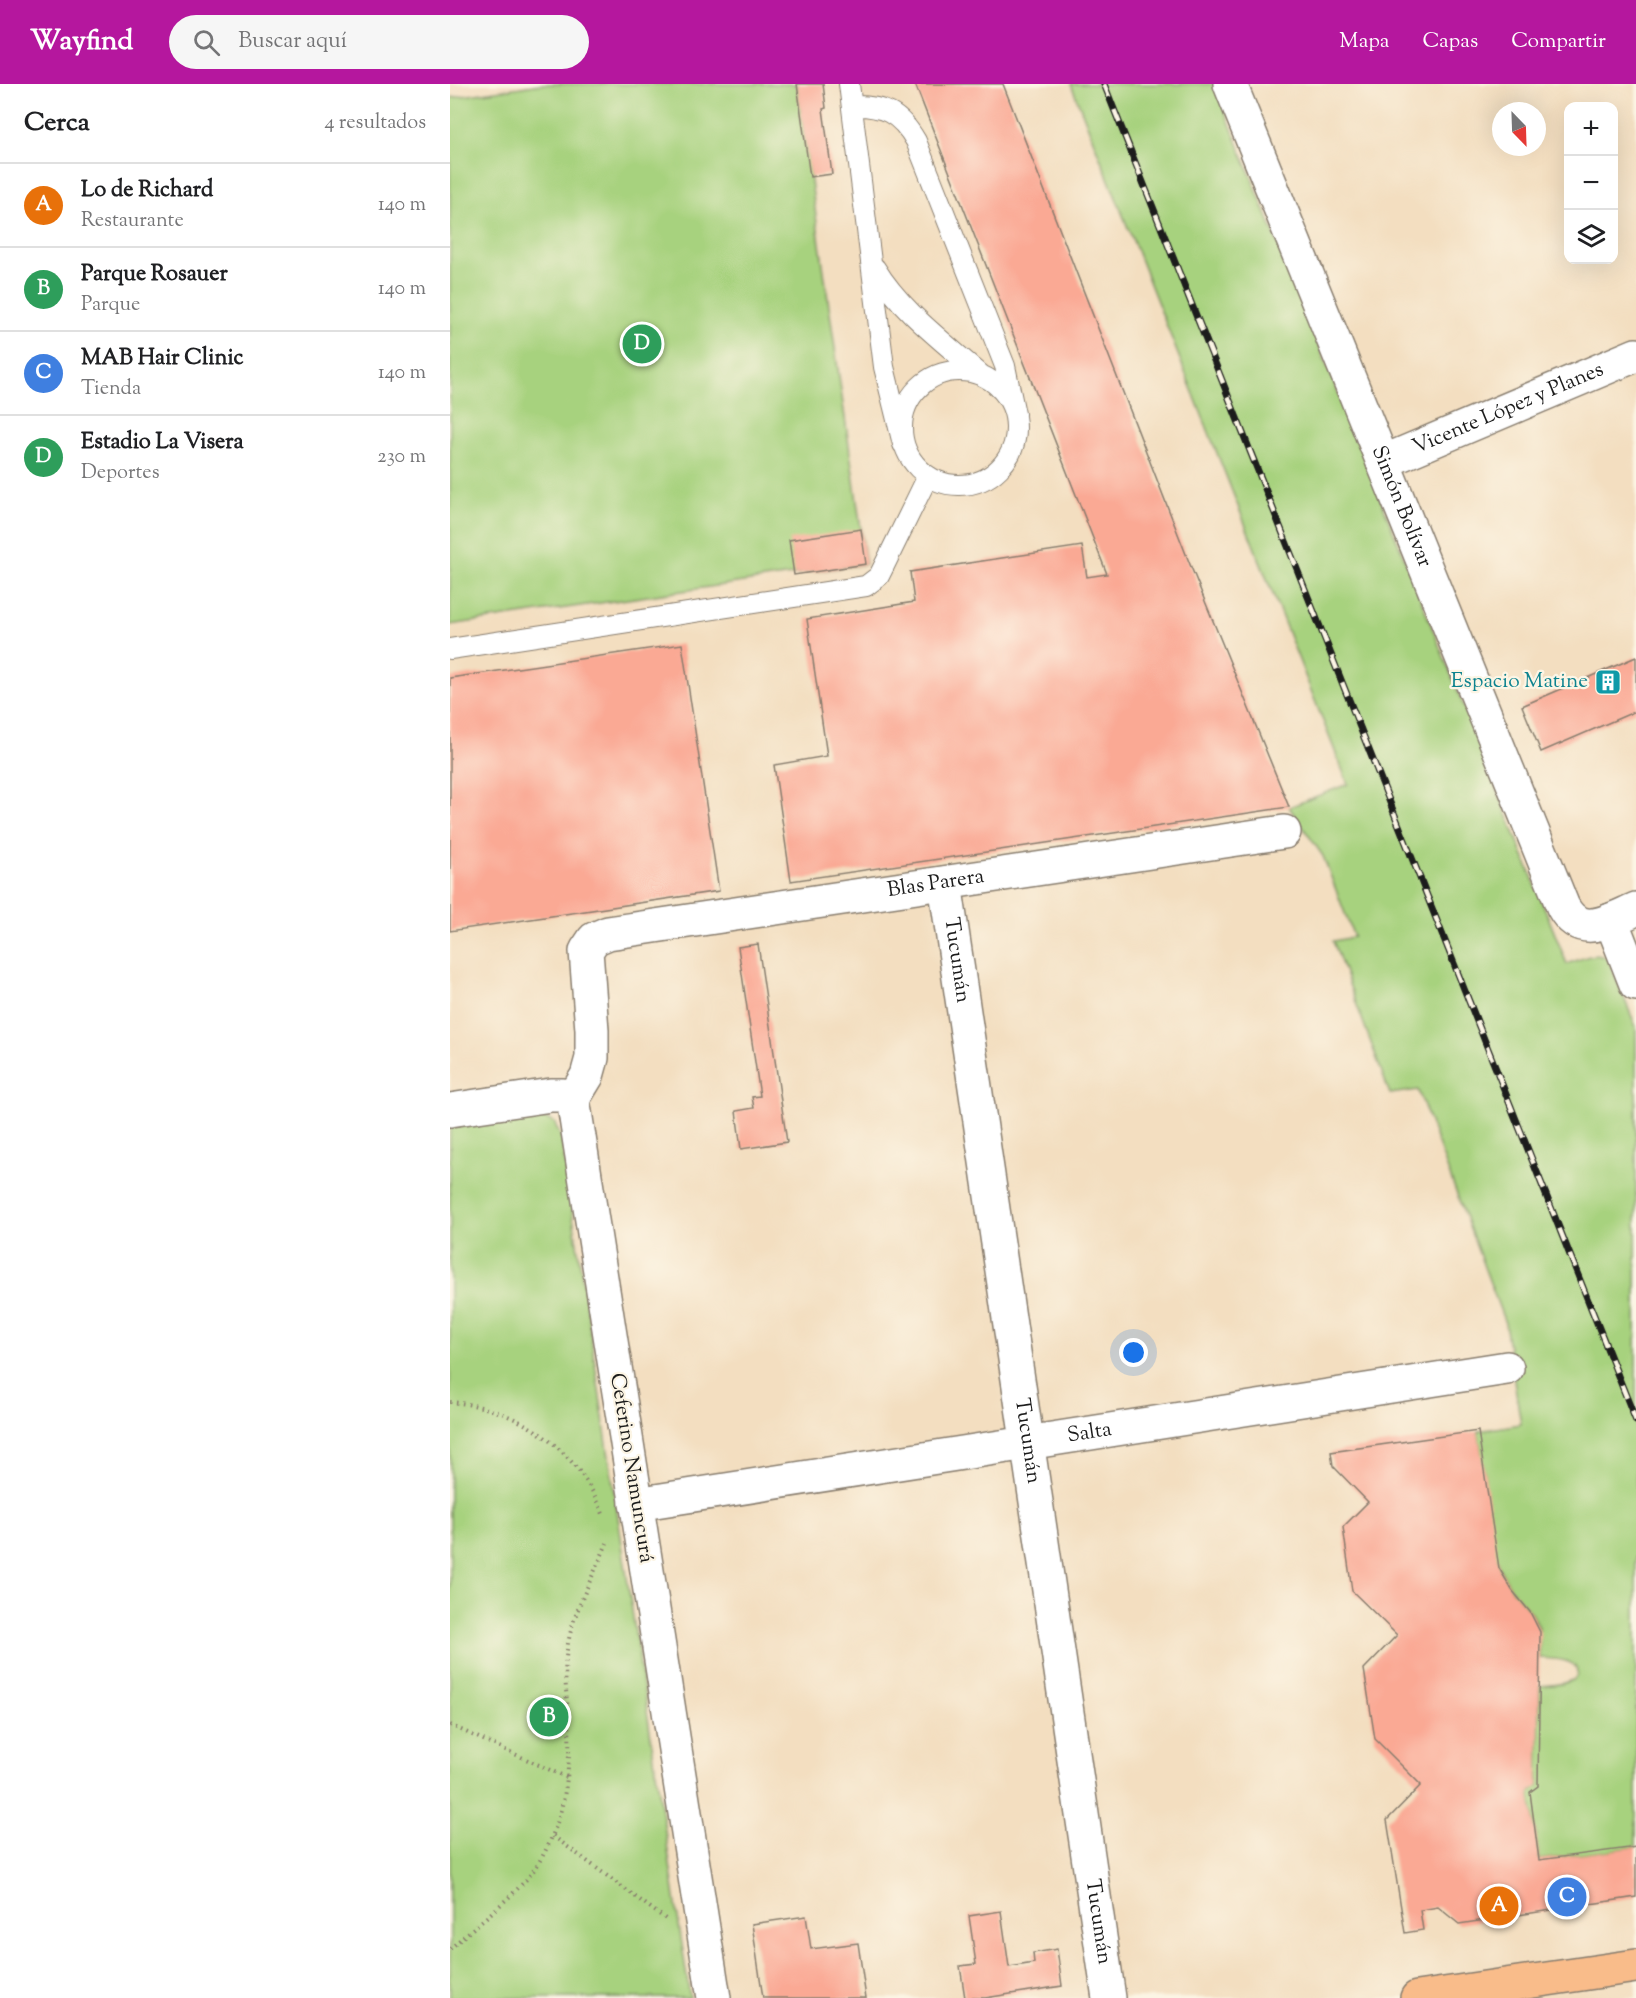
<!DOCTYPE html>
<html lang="es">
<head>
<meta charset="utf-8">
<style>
  :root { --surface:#fff; --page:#f6f6f6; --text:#202124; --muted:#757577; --line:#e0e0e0; --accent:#b5179e }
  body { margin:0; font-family:"Sorts Mill Goudy",serif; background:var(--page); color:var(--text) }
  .controls { position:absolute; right:18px; top:18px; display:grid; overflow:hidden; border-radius:12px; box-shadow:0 6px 24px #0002 }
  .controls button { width:54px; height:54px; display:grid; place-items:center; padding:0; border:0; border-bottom:2px solid var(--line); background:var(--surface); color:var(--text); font:30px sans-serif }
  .compass { position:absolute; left:1042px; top:18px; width:54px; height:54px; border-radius:50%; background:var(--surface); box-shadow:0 6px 24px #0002; rotate:157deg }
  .you { position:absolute; left:684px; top:1269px; width:21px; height:21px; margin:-15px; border:4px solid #fff; border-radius:50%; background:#1a73e8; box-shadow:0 0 0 9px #1a73e833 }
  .badge { display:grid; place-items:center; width:39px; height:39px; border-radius:50%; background:var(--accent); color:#fff; font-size:20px; font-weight:700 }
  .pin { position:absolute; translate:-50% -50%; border:3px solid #fff; box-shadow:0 2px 6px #0006 }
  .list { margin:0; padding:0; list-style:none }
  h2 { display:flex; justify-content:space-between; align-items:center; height:78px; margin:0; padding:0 24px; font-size:26px }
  h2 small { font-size:20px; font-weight:400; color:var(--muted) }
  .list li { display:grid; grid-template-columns:39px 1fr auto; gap:18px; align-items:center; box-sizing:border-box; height:84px; padding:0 24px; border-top:2px solid var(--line) }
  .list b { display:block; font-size:22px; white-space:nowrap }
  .list p { margin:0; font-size:20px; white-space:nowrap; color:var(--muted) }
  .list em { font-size:20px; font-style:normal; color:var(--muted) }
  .icon { flex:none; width:33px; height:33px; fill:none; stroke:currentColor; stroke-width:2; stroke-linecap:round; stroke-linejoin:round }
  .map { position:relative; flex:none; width:1186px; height:1914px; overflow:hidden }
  header { display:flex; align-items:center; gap:36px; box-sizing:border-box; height:84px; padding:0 30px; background:var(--accent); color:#fff }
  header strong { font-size:28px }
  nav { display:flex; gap:33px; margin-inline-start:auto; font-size:21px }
  .search { width:420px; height:54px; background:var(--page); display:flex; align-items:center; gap:15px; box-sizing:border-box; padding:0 21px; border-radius:33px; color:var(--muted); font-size:22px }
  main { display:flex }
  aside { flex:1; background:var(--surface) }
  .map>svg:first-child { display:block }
  .green { fill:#a7d27e; stroke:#62774d; stroke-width:1.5 }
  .building { fill:#faa994 }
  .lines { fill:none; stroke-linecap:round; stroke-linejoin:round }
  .service-casing { stroke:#887d6e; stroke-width:22 }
  .minor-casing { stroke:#887d6e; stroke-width:36 }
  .primary-casing { stroke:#887d6e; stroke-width:36 }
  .path { stroke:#887d6e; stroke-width:4; stroke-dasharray:1.5 4.5; stroke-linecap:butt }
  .service { stroke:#fff; stroke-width:20 }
  .minor { stroke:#fff; stroke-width:33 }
  .primary { stroke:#f9bc8a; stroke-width:33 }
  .rail-casing { stroke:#1c1c1c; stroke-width:7 }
  .rail { stroke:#fcf5e5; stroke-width:4.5; stroke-dasharray:14; stroke-linecap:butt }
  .labels { text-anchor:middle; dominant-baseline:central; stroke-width:4.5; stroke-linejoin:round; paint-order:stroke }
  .street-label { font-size:21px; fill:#1c1c1c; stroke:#fcf5e5 }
  .culture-label { font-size:21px; fill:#0d838f; stroke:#fcf5e5; text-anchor:end }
</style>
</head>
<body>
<header>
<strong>Wayfind</strong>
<div class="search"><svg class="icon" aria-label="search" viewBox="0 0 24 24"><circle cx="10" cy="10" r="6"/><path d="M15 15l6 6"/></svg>Buscar aquí</div>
<nav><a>Mapa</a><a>Capas</a><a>Compartir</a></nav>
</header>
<main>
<aside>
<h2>Cerca<small>4 resultados</small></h2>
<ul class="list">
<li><span class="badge" style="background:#e8710a">A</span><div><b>Lo de Richard</b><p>Restaurante</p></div><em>140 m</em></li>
<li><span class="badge" style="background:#2e9e5b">B</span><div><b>Parque Rosauer</b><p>Parque</p></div><em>140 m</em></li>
<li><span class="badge" style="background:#3f7fe0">C</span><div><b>MAB Hair Clinic</b><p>Tienda</p></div><em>140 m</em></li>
<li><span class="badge" style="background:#2e9e5b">D</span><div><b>Estadio La Visera</b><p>Deportes</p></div><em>230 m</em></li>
</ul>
</aside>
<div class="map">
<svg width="1186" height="1914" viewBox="0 0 1186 1914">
  <rect width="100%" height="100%" fill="#fcf5e5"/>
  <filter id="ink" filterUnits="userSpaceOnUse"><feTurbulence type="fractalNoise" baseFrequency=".0167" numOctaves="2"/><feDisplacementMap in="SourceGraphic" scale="12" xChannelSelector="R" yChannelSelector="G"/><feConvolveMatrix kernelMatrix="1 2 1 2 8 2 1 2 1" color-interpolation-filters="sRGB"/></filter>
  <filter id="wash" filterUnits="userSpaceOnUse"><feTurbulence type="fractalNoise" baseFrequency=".008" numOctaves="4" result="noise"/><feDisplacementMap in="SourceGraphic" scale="24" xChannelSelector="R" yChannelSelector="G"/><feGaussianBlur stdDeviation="1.35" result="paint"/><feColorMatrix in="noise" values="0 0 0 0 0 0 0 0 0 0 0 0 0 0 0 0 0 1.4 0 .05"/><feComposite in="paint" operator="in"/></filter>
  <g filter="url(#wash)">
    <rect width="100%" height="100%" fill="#f3dec0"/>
    <path class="green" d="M91,0H347L416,480L0,541V14Z
      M621,0H764L1117,880C1130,876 1144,866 1158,875L1186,943V1763L1089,1776L1080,1708L1088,1702L1090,1602C1099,1601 1114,1601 1123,1596C1126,1594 1127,1592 1127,1588C1127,1574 1100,1575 1090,1574L1089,1543L1080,1528L1062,1506L1049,1484L1045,1467L1028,1347L1071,1340L1055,1239L968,1006L940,1010L883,857L904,853L873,772L839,723L898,700Z
      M89,1031L104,1038L111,1053L240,1914H0V1044Z"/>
    <g id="blocks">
      <path class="building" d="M347,0H373L376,24L373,25L382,90L360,93Z
        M465,0H553L739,478L839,723L341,797L324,681L377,672L357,535L464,518L460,488L632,462L637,493L657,490Z
        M411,445L416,480L344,491L339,456Z
        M232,560L269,807L0,847V594Z
        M1186,573V627L1091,668L1072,622Z
        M308,860L337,1058L291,1065L286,1027L304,1024L302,1013L310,1012L288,863Z
        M1028,1347L1049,1484L1062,1506L1080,1528L1090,1548L1088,1702L1080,1708L1089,1776L1186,1763V1813L1009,1840L988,1823L970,1826L973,1846L955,1849L937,1736L971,1701L925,1655L914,1585L947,1551L902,1507L893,1443L918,1418L883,1382L881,1368Z
        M551,1827L559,1883L584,1879L583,1869L607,1865L612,1902L535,1914H515L510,1882L526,1880L519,1832Z
        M356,1832L361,1865L408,1859L416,1914H313L302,1840Z"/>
    </g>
  </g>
  <g filter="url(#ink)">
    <use href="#blocks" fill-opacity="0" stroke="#887d6e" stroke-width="1.5"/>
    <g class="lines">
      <defs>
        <path id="service" d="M399,0L434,283L453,360
          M402,22C433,21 450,29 466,57L555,282L565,330
          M425,184C451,227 493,257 530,290
          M452 344a57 57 0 1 1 114 0a57 57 0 1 1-114 0Z
          M0,565L416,502L429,492L433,484L478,392"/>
        <g id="minor">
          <path id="s1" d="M780,0L1113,823C1131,856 1160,836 1186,825"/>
          <path id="s2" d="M933,378L1186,271"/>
          <path id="s3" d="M495,799L659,1914"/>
          <path d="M1161,836L1186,900"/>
          <path d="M0,1026L101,1011H113L123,1015"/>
          <path id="s4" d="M186,1420L1057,1284"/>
          <path id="s5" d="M264,1914L123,1015L137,992L142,974V946L136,867L144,855L158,849L834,748"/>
        </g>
        <path id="primary" d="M967,1914L1186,1882"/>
      </defs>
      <use href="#service" class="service-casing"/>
      <use href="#minor" class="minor-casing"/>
      <use href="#primary" class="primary-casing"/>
      <path class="path" d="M0,1318C68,1323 128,1365 153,1430
        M0,1641L118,1694
        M103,1752L217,1836
        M0,1865C26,1840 66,1812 86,1783C114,1740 121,1689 119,1639C117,1614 113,1589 117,1566C122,1529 143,1493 157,1459"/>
      <use href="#service" class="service"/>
      <use href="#minor" class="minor"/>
      <use href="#primary" class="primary"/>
      <defs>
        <path id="rail" d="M654,0L1186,1337"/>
      </defs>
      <use href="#rail" class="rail-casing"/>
      <use href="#rail" class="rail"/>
    </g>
  </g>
  <defs>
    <symbol id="building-square" viewBox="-11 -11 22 22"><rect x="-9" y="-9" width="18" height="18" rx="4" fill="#0f9aa8" stroke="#fcf5e5"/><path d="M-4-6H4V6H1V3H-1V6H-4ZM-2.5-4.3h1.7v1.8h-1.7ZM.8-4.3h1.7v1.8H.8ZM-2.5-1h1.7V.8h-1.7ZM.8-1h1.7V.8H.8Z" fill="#fff"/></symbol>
  </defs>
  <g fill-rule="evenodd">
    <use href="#building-square" x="1143" y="583" width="30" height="30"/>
  </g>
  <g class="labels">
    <g class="street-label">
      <text stroke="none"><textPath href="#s2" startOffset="136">Vicente López y Planes</textPath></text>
      <text stroke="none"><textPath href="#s1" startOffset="456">Simón Bolívar</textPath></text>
      <text stroke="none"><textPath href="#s5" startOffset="1424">Blas Parera</textPath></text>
      <text stroke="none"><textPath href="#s3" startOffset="78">Tucumán</textPath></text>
      <text stroke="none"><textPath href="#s4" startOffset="459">Salta</textPath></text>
      <text stroke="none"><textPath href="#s3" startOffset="564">Tucumán</textPath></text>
      <text transform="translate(181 1384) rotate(81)">Ceferino Namuncurá</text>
      <text stroke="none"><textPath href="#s3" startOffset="1050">Tucumán</textPath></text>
    </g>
    <g class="culture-label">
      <text x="1138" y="598">Espacio Matine</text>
    </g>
  </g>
</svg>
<div class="controls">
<button>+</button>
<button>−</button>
<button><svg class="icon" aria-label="layers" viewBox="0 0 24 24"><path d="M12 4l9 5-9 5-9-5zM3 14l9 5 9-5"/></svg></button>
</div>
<svg class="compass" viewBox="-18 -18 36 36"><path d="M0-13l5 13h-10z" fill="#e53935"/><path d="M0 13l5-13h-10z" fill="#757577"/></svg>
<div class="you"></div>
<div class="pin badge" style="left:1049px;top:1822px;background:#e8710a">A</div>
<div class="pin badge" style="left:99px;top:1633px;background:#2e9e5b">B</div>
<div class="pin badge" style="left:1117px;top:1813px;background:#3f7fe0">C</div>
<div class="pin badge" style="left:192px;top:260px;background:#2e9e5b">D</div>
</div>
</main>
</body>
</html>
